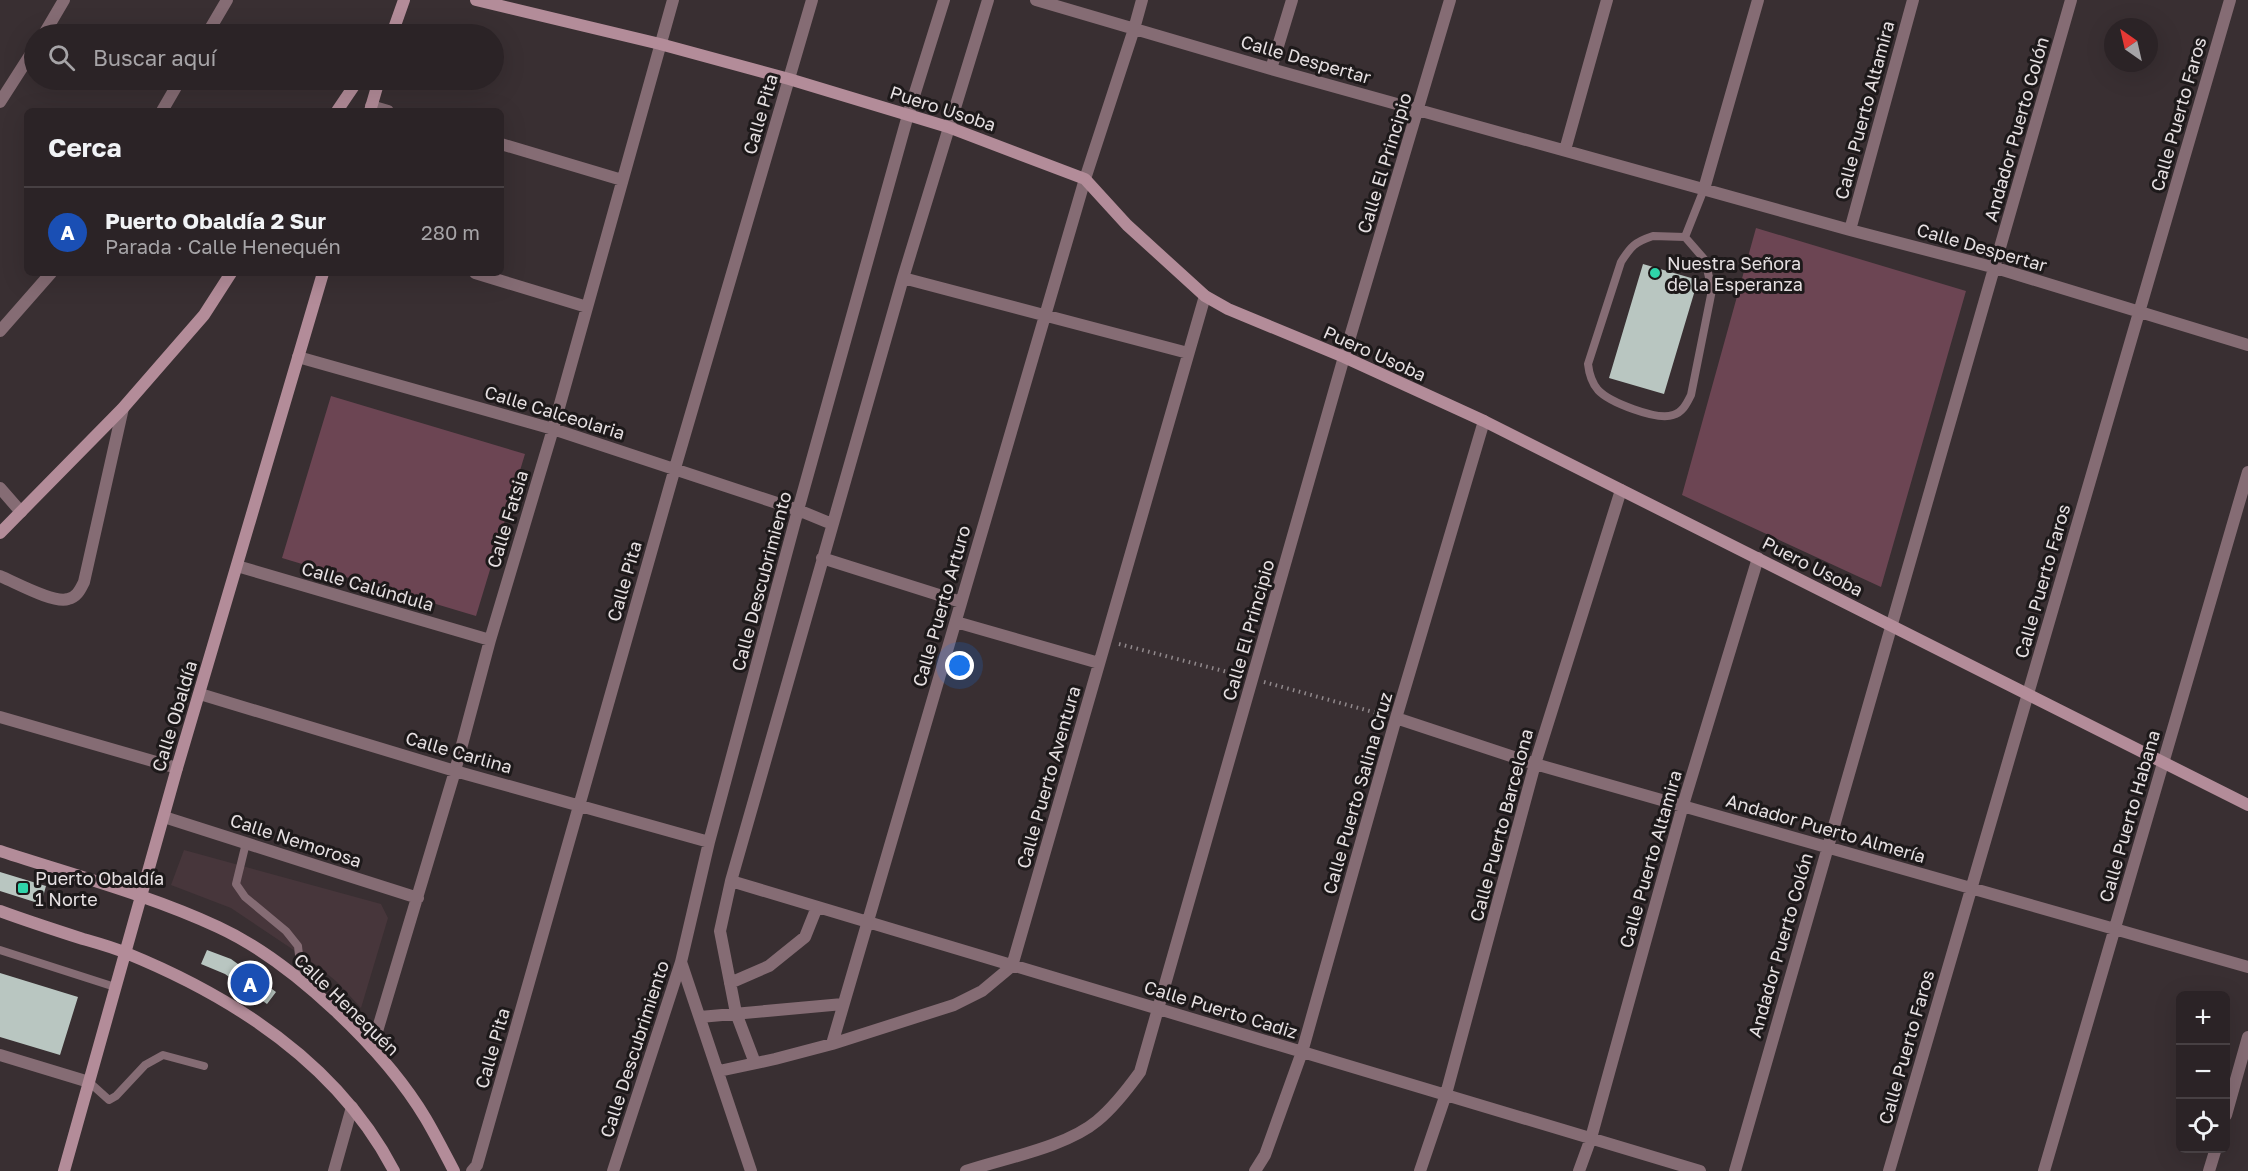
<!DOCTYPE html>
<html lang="es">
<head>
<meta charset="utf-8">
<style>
  :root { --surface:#2b2326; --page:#372f32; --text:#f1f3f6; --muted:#a6a4a7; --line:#474043; --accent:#d93025 }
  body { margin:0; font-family:"Golos Text",sans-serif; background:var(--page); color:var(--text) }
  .controls { position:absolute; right:18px; bottom:18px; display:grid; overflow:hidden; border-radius:9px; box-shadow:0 6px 24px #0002 }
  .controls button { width:54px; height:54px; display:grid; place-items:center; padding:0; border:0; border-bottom:2px solid var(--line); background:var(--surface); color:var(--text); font:30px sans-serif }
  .compass { position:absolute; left:2104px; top:18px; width:54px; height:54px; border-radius:50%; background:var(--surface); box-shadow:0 6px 24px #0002; rotate:326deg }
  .you { position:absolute; left:960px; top:666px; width:21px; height:21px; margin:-15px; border:4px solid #fff; border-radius:50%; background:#1a73e8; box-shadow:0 0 0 9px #1a73e833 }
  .badge { display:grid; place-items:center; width:39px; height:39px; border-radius:50%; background:var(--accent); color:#fff; font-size:20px; font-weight:700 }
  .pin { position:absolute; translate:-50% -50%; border:3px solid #fff; box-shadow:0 2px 6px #0006 }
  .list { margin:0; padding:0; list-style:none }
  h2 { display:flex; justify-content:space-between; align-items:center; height:78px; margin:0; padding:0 24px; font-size:26px }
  h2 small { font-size:20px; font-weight:400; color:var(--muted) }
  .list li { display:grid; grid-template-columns:39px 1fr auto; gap:18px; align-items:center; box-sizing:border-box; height:90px; padding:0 24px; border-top:2px solid var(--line) }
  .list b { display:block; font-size:22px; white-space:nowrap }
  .list p { margin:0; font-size:20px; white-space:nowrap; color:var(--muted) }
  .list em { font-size:20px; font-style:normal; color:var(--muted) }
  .icon { flex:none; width:33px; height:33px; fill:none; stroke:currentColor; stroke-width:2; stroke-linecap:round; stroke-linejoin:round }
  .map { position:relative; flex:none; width:2248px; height:1171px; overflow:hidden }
  .search { position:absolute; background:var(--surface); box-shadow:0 6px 24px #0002; left:24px; top:24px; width:480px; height:66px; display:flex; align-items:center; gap:15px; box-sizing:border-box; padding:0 21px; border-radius:33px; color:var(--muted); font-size:22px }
  .panel { position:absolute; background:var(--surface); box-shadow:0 6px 24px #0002; left:24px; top:108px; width:480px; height:168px; border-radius:9px }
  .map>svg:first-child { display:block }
  .built { fill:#47363b }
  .green { fill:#6c4553 }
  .building { fill:#b9c6c1 }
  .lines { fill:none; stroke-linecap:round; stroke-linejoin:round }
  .path { stroke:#91898c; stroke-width:4; stroke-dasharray:1.5 4.5; stroke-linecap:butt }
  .lane { stroke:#856c74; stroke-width:8 }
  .street { stroke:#856c74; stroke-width:12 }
  .secondary { stroke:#b38c99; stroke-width:12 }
  .poi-dot { fill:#2fd4aa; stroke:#1d191a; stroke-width:2 }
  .labels { text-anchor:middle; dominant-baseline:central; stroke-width:6; stroke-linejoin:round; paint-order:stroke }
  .street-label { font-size:18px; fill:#e6e0e2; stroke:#1d191a }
  .poi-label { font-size:18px; fill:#e6e0e2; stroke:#1d191a; text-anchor:start }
</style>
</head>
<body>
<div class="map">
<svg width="2248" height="1171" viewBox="0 0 2248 1171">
  <rect width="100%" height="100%" fill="#392f32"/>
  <path class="built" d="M184,850L381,904L388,918L361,1008L337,982L319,967L231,908L171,885Z"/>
  <path class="green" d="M1756,228L1966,291L1881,587L1682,495Z
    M331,396L525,454L476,616L282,558Z"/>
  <path class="building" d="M1643,264L1698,280L1664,394L1609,378Z
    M0,872L46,886L41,904L0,891Z
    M207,950L231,959L276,992L267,1004L225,974L201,964Z
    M0,973L78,997L60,1055L0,1037Z"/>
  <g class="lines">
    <path class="path" d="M1119,644L1239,675
      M1264,682L1384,715"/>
    <path class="lane" d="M1653,236L1685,237L1705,260L1712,290L1691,395C1687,403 1683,412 1673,415C1657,421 1609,402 1598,390C1592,383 1589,373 1588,364L1621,262C1631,246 1635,242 1653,236Z
      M1685,237L1704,189
      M246,843L236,884L245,897L286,931L298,946L302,982
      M0,950L115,987
      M89,1082L109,1100L116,1096L145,1065L163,1055L204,1066"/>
    <path class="street" d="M1036,0L1271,69L1850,230L1996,268L2248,345
      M44,34L64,0
      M207,34L227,0
      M1271,69L1292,0
      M0,102L34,49
      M371,106L388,111
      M162,111L180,80
      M501,144L622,180
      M1565,150L1607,0
      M1704,189L1758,0
      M1850,230L1913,0
      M475,273L587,307
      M903,278L1188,353
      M0,331L51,273
      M298,357L553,429L798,510L832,524
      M0,488L21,512
      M822,558L961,602
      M237,566L490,640
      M0,576C15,582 54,604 68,599C77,597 80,590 84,582L123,408
      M956,622L1099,663
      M200,694L455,771L709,842
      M0,717L177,768
      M1396,718L1535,764L2248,967
      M164,817L418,898
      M731,881L1700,1171
      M681,962L751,1171
      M730,983L769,966L805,937L817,907
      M700,1017L843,1004
      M832,1044L1085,179L1134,29L1142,0
      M372,1048L455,771L490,640L553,429L673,0
      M0,1055L89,1082
      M755,1063L736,1013L720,931L731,881L903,278L988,0
      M719,1071L775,1059L832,1044L954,1005L982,991L1012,966L1205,296
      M2226,1115L2248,1037
      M334,1171L352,1107
      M472,1171L477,1165L675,468L812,0
      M613,1171L681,962L709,842L798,510L908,115L944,0
      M966,1171C1005,1158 1066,1147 1097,1121C1114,1107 1127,1090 1140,1072L1344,357L1450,0
      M1255,1171L1265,1155L1302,1052L1396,718L1484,421
      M1420,1171L1446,1094L1535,764L1621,490
      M1579,1171L1591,1138L1683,805L1758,558
      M1735,1171C1845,780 1961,391 2071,0
      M1889,1171L2230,0
      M2044,1171L2248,472
      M2209,1171L2216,1148"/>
    <path class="secondary" d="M476,0L660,44L789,79L948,127L1085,179L1127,225L1205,296L1228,309L1344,357L1484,421L2248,805
      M392,34L404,0
      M337,111L358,80
      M370,111L379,80
      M0,533L123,408L204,315L231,273
      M0,851C73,875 149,895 218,927C292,961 385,1050 426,1119C436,1136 445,1154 454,1171
      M0,911C27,921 55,930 83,939C97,943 112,947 126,953C234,997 339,1065 394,1171
      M64,1171L177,768L323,273"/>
  </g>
  <g class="poi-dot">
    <circle cx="1655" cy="273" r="6"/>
    <rect x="17" y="882" width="12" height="12" rx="3"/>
  </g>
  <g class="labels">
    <g class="street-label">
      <text transform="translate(1306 59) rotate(16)">Calle Despertar</text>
      <text transform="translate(943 108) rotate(18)">Puero Usoba</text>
      <text transform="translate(1864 110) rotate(-75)">Calle Puerto Altamira</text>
      <text transform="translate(760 114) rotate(-74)">Calle Pita</text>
      <text transform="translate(2178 114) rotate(-74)">Calle Puerto Faros</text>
      <text transform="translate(2016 129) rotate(-74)">Andador Puerto Colón</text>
      <text transform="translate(1384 163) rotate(-73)">Calle El Principio</text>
      <text transform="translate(1982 247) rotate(16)">Calle Despertar</text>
      <text transform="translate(1375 353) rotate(24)">Puero Usoba</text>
      <text transform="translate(555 412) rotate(17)">Calle Calceolaria</text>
      <text transform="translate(507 519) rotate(-73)">Calle Fatsia</text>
      <text transform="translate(1813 566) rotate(27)">Puero Usoba</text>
      <text transform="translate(624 581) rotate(-74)">Calle Pita</text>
      <text transform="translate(761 581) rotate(-75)">Calle Descubrimiento</text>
      <text transform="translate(2042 581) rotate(-74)">Calle Puerto Faros</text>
      <text transform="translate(368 586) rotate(16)">Calle Calúndula</text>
      <text transform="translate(941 606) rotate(-74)">Calle Puerto Arturo</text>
      <text transform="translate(1248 630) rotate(-74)">Calle El Principio</text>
      <text transform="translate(174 716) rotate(-73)">Calle Obaldía</text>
      <text transform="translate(459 752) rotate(16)">Calle Carlina</text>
      <text transform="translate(1048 777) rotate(-74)">Calle Puerto Aventura</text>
      <text transform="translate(1357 793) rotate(-74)">Calle Puerto Salina Cruz</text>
      <text transform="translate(2129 816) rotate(-74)">Calle Puerto Habana</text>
      <text transform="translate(1501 825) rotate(-75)">Calle Puerto Barcelona</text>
      <text transform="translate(1826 828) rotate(16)">Andador Puerto Almería</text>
      <text transform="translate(296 840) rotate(18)">Calle Nemorosa</text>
      <text transform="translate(1650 859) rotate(-74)">Calle Puerto Altamira</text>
      <text transform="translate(1780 945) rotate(-74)">Andador Puerto Colón</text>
      <text transform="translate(347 1004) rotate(44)">Calle Henequén</text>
      <text transform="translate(1221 1009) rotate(17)">Calle Puerto Cadiz</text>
      <text transform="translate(1906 1047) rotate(-74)">Calle Puerto Faros</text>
      <text transform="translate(492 1048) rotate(-74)">Calle Pita</text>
      <text transform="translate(634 1049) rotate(-72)">Calle Descubrimiento</text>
    </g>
    <g class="poi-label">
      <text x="1667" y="263">Nuestra Señora<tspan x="1667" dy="21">de la Esperanza</tspan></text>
      <text x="35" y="878">Puerto Obaldía<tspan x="35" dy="21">1 Norte</tspan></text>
    </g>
  </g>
</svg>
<div class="controls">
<button>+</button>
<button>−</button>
<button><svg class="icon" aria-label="locate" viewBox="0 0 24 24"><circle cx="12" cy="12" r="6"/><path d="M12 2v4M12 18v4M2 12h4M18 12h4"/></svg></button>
</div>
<svg class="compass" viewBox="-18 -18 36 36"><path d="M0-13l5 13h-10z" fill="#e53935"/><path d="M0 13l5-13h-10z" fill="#a6a4a7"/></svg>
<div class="you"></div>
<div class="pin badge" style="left:250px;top:983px;background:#1a4fb4">A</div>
<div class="search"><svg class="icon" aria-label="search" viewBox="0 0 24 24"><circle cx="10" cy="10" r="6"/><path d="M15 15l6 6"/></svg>Buscar aquí</div>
<section class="panel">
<h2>Cerca<small></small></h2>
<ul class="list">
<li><span class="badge" style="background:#1a4fb4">A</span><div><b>Puerto Obaldía 2 Sur</b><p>Parada · Calle Henequén</p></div><em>280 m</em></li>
</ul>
</section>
</div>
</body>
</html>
